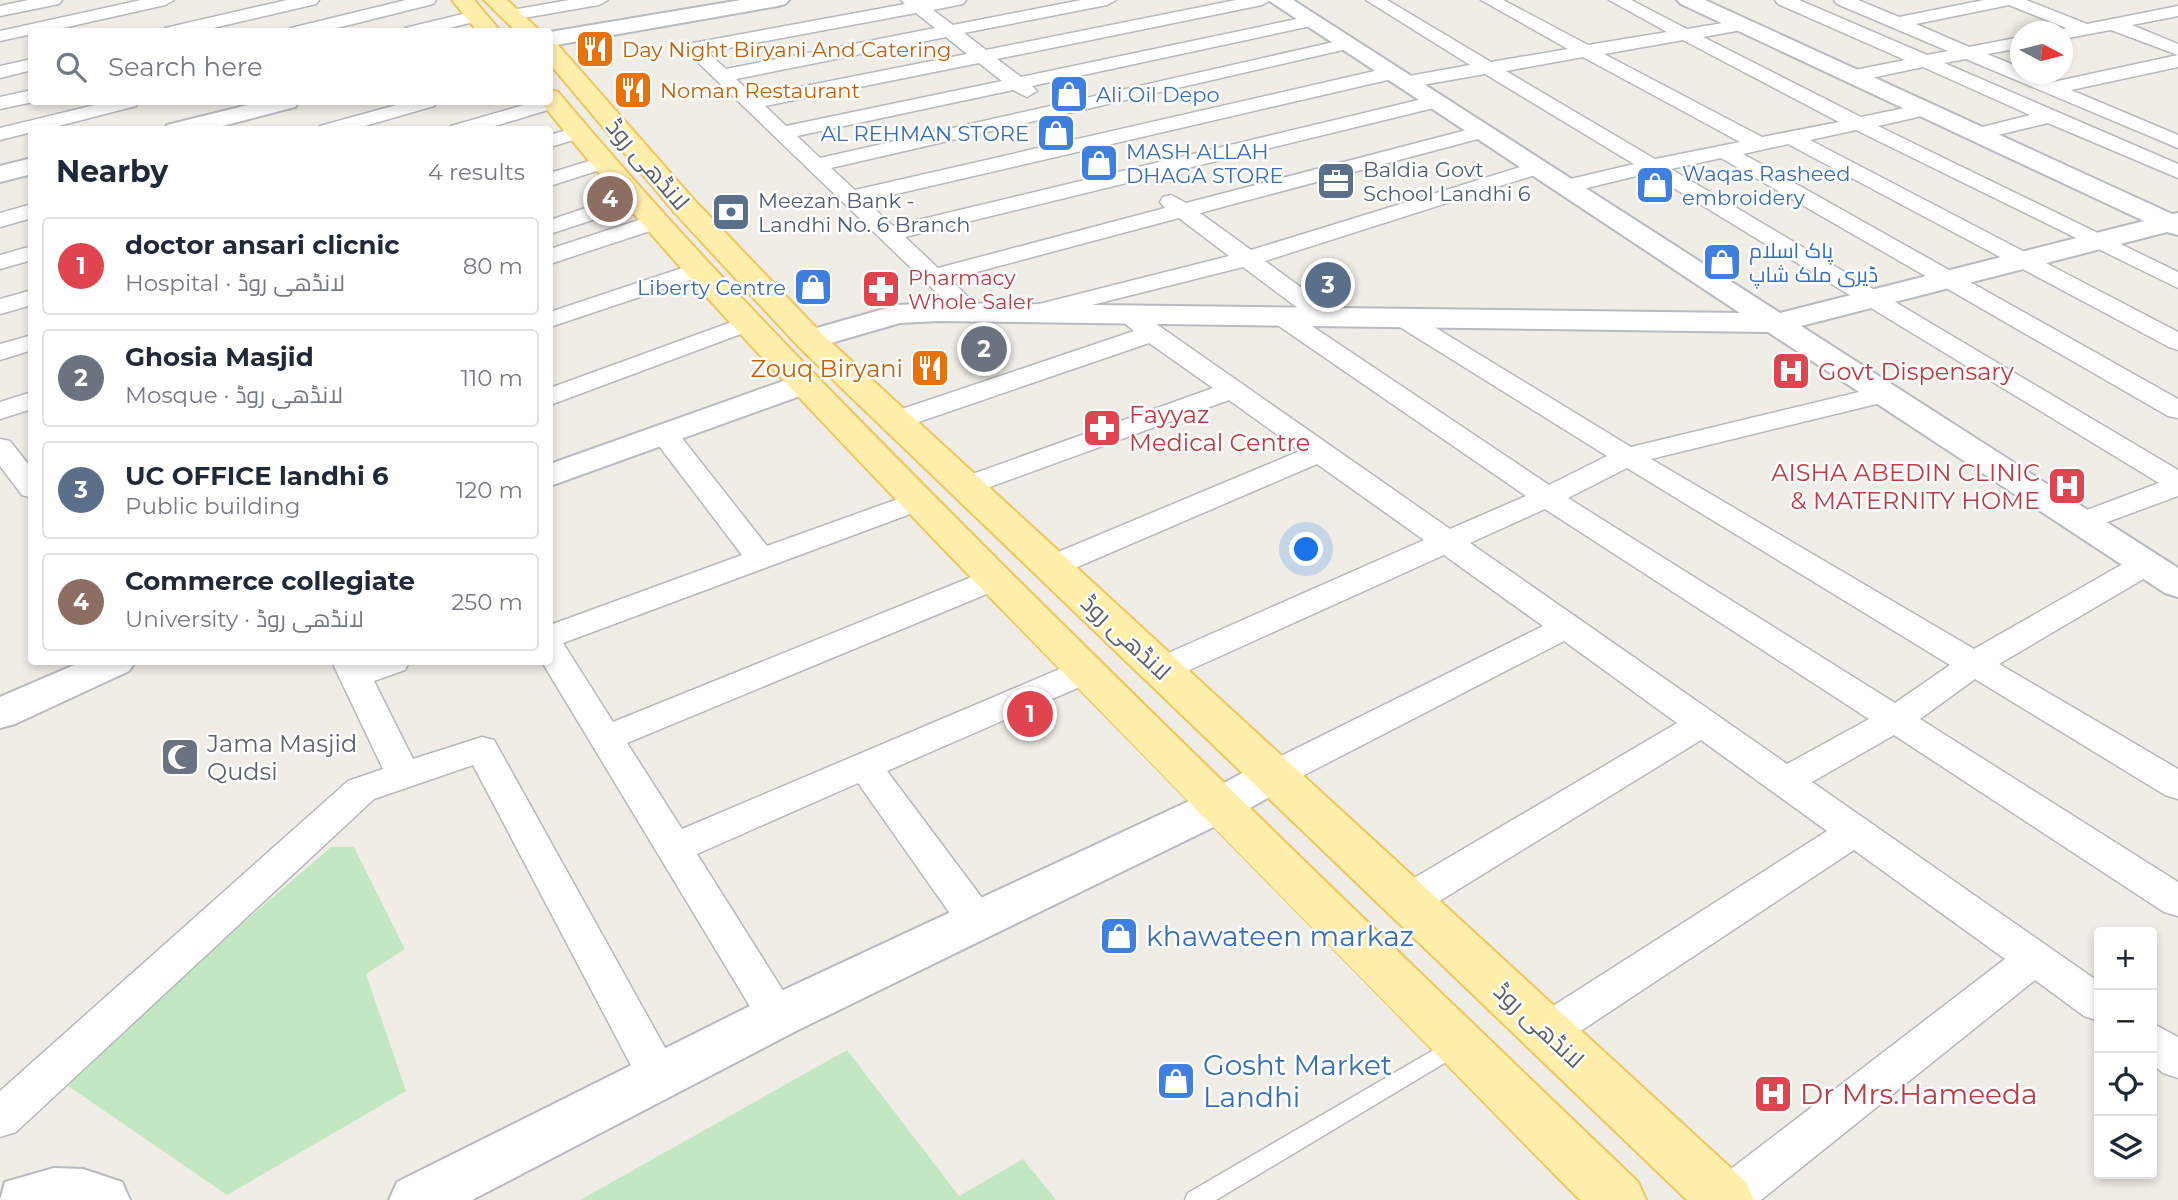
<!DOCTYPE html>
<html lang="en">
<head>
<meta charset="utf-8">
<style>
  :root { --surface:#fff; --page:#f6f6f7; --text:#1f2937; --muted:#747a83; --line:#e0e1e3; --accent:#0b8043 }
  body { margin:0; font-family:Montserrat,Cairo,sans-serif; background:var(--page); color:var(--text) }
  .controls { position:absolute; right:21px; bottom:21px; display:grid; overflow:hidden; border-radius:7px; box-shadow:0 4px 10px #0003 }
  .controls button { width:63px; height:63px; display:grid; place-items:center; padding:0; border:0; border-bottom:2px solid var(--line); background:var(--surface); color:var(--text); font:35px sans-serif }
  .compass { position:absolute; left:2010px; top:21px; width:63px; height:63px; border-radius:50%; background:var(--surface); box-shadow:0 4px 10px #0003; rotate:97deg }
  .you { position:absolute; left:1307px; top:550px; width:24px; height:24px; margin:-18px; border:5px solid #fff; border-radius:50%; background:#1a73e8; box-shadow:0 0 0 10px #1a73e833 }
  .badge { display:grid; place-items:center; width:46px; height:46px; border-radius:50%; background:var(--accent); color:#fff; font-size:23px; font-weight:700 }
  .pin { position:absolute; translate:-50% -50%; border:4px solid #fff; box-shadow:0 2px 7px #0006 }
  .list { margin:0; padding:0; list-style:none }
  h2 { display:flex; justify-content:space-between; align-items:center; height:91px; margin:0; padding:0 28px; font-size:30px }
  h2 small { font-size:23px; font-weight:400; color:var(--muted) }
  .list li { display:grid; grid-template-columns:46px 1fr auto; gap:21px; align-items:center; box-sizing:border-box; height:98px; margin:0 14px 14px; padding:0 14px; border:2px solid var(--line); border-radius:7px }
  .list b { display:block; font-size:26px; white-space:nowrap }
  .list p { margin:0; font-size:23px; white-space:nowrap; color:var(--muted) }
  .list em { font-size:23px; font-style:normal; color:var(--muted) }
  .icon { flex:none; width:38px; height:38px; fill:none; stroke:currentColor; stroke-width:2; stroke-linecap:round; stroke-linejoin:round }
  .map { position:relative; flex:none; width:2178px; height:1200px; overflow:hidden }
  .search { position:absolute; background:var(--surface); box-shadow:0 4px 10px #0003; left:28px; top:28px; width:525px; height:77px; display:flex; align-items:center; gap:18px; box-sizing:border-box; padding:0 24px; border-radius:7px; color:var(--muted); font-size:26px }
  .panel { position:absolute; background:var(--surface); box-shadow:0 4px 10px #0003; left:28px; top:126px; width:525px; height:539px; border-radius:7px }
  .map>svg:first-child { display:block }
  .green { fill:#c3e7c2 }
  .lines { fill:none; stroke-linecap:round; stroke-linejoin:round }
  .lane-casing { stroke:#b6b8bc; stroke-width:3 }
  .street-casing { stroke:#b6b8bc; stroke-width:3 }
  .secondary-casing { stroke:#b7babf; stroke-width:4 }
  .primary-casing { stroke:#f1c45d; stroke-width:4 }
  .lane { fill:#fff; fill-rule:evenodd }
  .street { fill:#fff; fill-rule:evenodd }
  .secondary { fill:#fff; fill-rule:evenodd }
  .primary { fill:#ffefab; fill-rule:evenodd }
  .labels { text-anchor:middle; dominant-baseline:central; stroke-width:5; stroke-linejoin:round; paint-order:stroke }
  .far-food-label { font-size:21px; fill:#c56008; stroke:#fff; text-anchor:start }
  .far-shop-label { font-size:21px; fill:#366cbe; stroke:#fff; text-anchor:start }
  .far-service-label { font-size:21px; fill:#4e5e75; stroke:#fff; text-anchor:start }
  .far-health-label { font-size:21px; fill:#be3a42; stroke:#fff; text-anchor:start }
  .street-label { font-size:24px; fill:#5d6166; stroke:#fff }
  .food-label { font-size:24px; fill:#c56008; stroke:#fff; text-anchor:end }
  .health-label { font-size:24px; fill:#be3a42; stroke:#fff; text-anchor:start }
  .worship-label { font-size:24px; fill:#5b616d; stroke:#fff; text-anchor:start }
  .near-shop-label { font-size:28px; fill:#366cbe; stroke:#fff; text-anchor:start }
  .near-health-label { font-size:28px; fill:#be3a42; stroke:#fff; text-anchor:start }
</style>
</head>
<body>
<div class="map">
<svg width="2178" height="1200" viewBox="0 0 2178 1200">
  <rect width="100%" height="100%" fill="#f0ede6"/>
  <path class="green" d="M331,847H354L405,949L366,974L406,1091L227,1195L61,1081Z
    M847,1050L959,1196L1023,1159L1056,1200H580Z"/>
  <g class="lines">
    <defs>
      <path id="lane" d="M1456,1037L1463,1040L1467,1046L1463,1052L1216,1200H1185L1188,1193Z"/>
      <path id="street" d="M28,0H62L59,4L0,16V6Z
        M141,0H174L165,5L45,32H32V34L0,41V31Z
        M287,0H319L316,4L196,32H162L165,28Z
        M406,0H436L433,4L321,32H288L291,28Z
        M569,0H608L599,5L512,20L503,15L512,10Z
        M901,0H966L963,4L933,10L953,25L1081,0H1116L1107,5L964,33L986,50L1236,0H1271L1262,5L997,59L1021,77L1311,16L1320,21L1311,26L1032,86L1037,91L1027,97L1013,90L797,136L820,158L1347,39L1356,44L1347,49L831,168L855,190L1392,67L1401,73L1392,79L866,201L893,226L1435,96L1445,102L1442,106L905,237L938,268L1165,208L1160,202L1163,197L1171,195L1186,203L1482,126L1489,128L1492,132L1489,136L1200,213L1251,250L1530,164H1544L1548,168L1544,172L1265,261L1336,313L1339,318L1336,323L1327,325L1318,323L1243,267L1032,320L1023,318L1020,313L1023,308L1229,256L1179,218L950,279L983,312L980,317L971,319L962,317L684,49L693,43L905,4ZM916,13L935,28L726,69L707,52ZM946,37L967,54L754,96L736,79ZM979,63L1002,81L786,126L765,106Z
        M1366,0H1387L1491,62L1568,49L1481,0H1503L1588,45L1667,32L1609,0H1631L1687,29L1741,20L1750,25L1747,29L1703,37L1861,117L1924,104L1931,106L1934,110L1931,114L1878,126L2178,272V288L1856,130L1810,140L2178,332V350L2169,347L1788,144L1743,154L2178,399V418L2168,416L1721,158L1671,169L2178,470V496L2091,528L2081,531L2071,528L2066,522L2071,516L2159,483L1649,173L1566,193L1558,192L1555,187L1558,182L1634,164L1485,74L1405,88L1398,86L1395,82L1398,78L1470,65ZM1683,40L1839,122L1762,137L1604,54ZM1583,57L1740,142L1655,159L1506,71Z
        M1775,0H1799L1927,55L1948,51L1837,4L1834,0H1858L1899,17L1984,0H2026L2087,24L2178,6V16L2132,25L2178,44V67L2071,90L2178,135V148L1966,59L1944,63L2178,164V178L2048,123L1977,140L1970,138L1967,134L1970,130L2030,115L1923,67L1852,82L1845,80L1842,76L1845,72L1905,60L1778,4ZM2009,5L2066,28L2055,32H2062V39L2111,30L2178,55L2053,82L2033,74H2021V68L1987,54L2021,48V37L1969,47L1916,24Z
        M475,11L484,16L481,20L434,32H402L405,28Z
        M32,59V70L0,78V66Z
        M32,90L33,102L0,109V97Z
        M554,96L564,102L561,106L482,130H448L451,126L534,102H550V97Z
        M107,102H139L136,106L43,130H32V132L0,140V128Z
        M407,102H437L434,106L351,130H317L320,126Z
        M580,126L587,128L590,132L587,136L550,147V135Z
        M605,156L612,158L616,162L612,166L550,186V173Z
        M633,192L641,194L644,199L641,204L550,234V220Z
        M32,204V218L0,227V213Z
        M657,214L665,216L668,221L665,226L550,264V249Z
        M32,246V260L0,269V255Z
        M700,262L708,264L712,269L708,274L550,327V312Z
        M32,290V305L0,314V299Z
        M1127,308L1136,310L1162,328L1450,529L1526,496L1273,322L1270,317L1273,312L1282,310L1291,312L1549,485L1607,456L1395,324L1392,319L1395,314L1404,312L1413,314L1631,447L1884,386L1893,388L1897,394L1893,400L1651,459L1974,649L2135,557L2146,555L2157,557L2161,564L2157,571L1999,664L2178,769V799L2165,795L1975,679L1920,719L2178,882V916L2164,912L1894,735L1812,782L2099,982V1021L2084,1016L2035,980L1761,1200H1703L1710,1185L2005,959L1854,850L1561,1044L1546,1049L1531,1044L1525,1032L1531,1020L1827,831L1701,740L1420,913L1406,917L1392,913L1387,902L1392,891L1677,723L1564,641L1285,785L1272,789L1259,785L1254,776L1259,767L1543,626L1444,555L1174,677L1162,680L1150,677L1145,669L1150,661L1424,540L1317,464L1061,574L1050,576L1039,574L1035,567L1039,560L1300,451L1229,400L973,493L963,496L953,493L949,487L953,481L1213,388L1149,343L904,427L894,429L884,427L880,421L884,415L1134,331L1115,315L1118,310ZM1627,468L1950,665L1895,703L1568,498ZM1545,509L1869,719L1787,764L1470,543Z
        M748,316L757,318L760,323L757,328L550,405V388Z
        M32,335V350L0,360V344Z
        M32,392V409L0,419V402Z
        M664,426L674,428L767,546L909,495L919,492L929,495L934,501L929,507L563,643L613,722L984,572L995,569L1006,572L1010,579L1006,586L627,743L682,829L1074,663L1086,660L1098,663L1103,671L1098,679L887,771L991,910L997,921L991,932L977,936L963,932L858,783L697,854L799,1016L793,1028L778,1033L763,1028L542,662H550V625L742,555L650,434L654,428Z
        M0,439L10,441L32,469V498L22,495L0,466Z
        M332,662H409L405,670L374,681L413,759L482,737L494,740L674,1064L680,1077L674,1090L659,1095L644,1090L473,765L374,799L16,1132L0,1137V1091L348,781L383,769Z
        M2152,1023L2178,1037V1078L2163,1073L2152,1064Z"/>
      <path id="secondary" d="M741,0H789L785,4L778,6L550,46V32Z
        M1268,0H1293L1780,313L2144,221L1681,4L1677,0H1705L2172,214L2178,213V235L2167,232L1801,326L2178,568V597L2165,593L1768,332L938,321L900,323L810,349L799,347L795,340L799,333L898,305L938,303L1740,313Z
        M260,102H299L295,107L207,130H164L167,125Z
        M32,158V174L0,182V166Z
        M803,374L814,377L819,384L814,391L550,486V464Z
        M81,662H135L129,671L15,724L0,728V697Z
        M1272,760L1287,765L1294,776L1287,787L1234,817L796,1031L472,1200H389L397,1182L760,1001L1202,795L1257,765Z
        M54,1168L83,1169L122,1182L130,1200H0L5,1182Z"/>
      <path id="primary" d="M452,0H474L501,32H478Z
        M484,0H507L541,32H517Z
        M550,43L558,45L695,201L821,333L1746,1182L1754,1200H1687L799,347L675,213L550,64Z
        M550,90L558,92C702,264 860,422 1018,580C1222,783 1430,983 1638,1182L1646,1200H1580C1381,998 1182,796 985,592C832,433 678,274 541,102H550Z"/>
    </defs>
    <use href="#lane" class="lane-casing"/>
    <use href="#street" class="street-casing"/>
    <use href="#secondary" class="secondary-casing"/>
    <use href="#primary" class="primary-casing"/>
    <use href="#lane" class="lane"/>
    <use href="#street" class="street"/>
    <use href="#secondary" class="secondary"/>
    <use href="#primary" class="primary"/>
  </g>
  <defs>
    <symbol id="restaurant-square" viewBox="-11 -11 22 22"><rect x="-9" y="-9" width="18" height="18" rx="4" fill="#e8710a" stroke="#fff"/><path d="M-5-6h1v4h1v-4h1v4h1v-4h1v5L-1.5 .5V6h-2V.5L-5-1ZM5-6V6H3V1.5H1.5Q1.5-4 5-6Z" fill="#fff"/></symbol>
    <symbol id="shop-square" viewBox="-11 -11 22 22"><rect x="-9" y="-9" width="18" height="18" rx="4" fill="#3f7fe0" stroke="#fff"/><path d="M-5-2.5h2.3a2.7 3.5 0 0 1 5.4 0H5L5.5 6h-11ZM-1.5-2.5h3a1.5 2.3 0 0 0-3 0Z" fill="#fff"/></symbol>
    <symbol id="office-square" viewBox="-11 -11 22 22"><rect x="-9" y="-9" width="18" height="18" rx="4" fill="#5c6f8a" stroke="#fff"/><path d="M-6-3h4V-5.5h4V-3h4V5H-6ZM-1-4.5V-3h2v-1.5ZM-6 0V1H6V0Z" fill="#fff"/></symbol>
    <symbol id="bank-square" viewBox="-11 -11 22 22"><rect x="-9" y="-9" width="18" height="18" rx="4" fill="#5c6f8a" stroke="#fff"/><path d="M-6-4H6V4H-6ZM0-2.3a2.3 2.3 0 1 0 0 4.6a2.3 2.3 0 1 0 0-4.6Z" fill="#fff"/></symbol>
    <symbol id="pharmacy-square" viewBox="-11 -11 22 22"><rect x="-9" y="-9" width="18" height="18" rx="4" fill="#e0444e" stroke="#fff"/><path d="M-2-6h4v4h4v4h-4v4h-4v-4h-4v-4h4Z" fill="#fff"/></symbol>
    <symbol id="hospital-square" viewBox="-11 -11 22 22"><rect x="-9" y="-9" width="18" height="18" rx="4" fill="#e0444e" stroke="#fff"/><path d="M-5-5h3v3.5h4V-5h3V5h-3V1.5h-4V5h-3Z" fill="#fff"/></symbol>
    <symbol id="mosque-square" viewBox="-11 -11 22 22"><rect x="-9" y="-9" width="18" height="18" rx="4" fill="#6b7280" stroke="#fff"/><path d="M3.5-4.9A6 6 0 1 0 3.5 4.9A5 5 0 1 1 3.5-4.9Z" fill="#fff"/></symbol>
  </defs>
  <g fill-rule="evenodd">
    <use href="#restaurant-square" x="573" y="27" width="44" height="44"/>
    <use href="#restaurant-square" x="611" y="68" width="44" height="44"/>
    <use href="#shop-square" x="1047" y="72" width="44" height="44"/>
    <use href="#shop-square" x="1034" y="111" width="44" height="44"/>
    <use href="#shop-square" x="1077" y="141" width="44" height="44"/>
    <use href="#office-square" x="1314" y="159" width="44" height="44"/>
    <use href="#shop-square" x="1633" y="163" width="44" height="44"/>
    <use href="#bank-square" x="709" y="190" width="44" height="44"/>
    <use href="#shop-square" x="1700" y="240" width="44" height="44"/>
    <use href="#shop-square" x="791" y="265" width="44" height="44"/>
    <use href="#pharmacy-square" x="859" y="267" width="44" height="44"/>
    <use href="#restaurant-square" x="908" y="346" width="44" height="44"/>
    <use href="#hospital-square" x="1769" y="349" width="44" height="44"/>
    <use href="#pharmacy-square" x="1080" y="406" width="44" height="44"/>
    <use href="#hospital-square" x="2045" y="464" width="44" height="44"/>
    <use href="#mosque-square" x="158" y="735" width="44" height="44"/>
    <use href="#shop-square" x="1097" y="914" width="44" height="44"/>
    <use href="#shop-square" x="1154" y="1059" width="44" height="44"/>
    <use href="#hospital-square" x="1751" y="1072" width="44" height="44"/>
  </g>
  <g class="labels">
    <g class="far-food-label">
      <text x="622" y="49">Day Night Biryani And Catering</text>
      <text x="660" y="90">Noman Restaurant</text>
    </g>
    <g class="far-shop-label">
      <text x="1096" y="94">Ali Oil Depo</text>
      <text x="1029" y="133" text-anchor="end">AL REHMAN STORE</text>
      <text x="1126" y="151">MASH ALLAH<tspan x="1126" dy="24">DHAGA STORE</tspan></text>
      <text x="1682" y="173">Waqas Rasheed<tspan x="1682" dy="24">embroidery</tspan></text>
      <text x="1749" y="250">پاک اسلام<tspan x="1749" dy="24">ڈیری ملک شاپ</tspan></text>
      <text x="786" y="287" text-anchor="end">Liberty Centre</text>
    </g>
    <g class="far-service-label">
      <text x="1363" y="169">Baldia Govt<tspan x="1363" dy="24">School Landhi 6</tspan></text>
      <text x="758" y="200">Meezan Bank -<tspan x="758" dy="24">Landhi No. 6 Branch</tspan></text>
    </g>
    <g class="far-health-label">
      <text x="908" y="277">Pharmacy<tspan x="908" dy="24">Whole Saler</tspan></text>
    </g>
    <g class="street-label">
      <text transform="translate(648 164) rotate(49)">لانڈھی روڈ</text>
      <text transform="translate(1126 637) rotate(43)">لانڈھی روڈ</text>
      <text transform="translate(1539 1025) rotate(43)">لانڈھی روڈ</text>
    </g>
    <g class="food-label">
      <text x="903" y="368">Zouq Biryani</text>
    </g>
    <g class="health-label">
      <text x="1818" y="371">Govt Dispensary</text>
      <text x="1129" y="414">Fayyaz<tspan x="1129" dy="28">Medical Centre</tspan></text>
      <text x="2040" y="472" text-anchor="end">AISHA ABEDIN CLINIC<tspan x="2040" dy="28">&amp; MATERNITY HOME</tspan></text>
    </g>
    <g class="worship-label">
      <text x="207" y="743">Jama Masjid<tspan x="207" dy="28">Qudsi</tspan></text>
    </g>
    <g class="near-shop-label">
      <text x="1146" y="936">khawateen markaz</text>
      <text x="1203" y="1065">Gosht Market<tspan x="1203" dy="32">Landhi</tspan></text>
    </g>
    <g class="near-health-label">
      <text x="1800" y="1094">Dr Mrs.Hameeda</text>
    </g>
  </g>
</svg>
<div class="controls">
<button>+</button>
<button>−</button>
<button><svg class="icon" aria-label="locate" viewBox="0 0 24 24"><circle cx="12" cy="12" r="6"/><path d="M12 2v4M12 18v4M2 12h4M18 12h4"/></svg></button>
<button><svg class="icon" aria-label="layers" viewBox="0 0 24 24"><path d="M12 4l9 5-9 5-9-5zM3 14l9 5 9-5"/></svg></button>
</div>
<svg class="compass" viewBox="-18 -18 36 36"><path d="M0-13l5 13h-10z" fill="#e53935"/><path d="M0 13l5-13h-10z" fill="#747a83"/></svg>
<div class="you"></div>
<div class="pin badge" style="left:1030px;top:714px;background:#e0444e">1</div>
<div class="pin badge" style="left:984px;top:349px;background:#6b7280">2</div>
<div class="pin badge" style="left:1328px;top:285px;background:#5c6f8a">3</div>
<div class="pin badge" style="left:610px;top:199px;background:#8d6e63">4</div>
<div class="search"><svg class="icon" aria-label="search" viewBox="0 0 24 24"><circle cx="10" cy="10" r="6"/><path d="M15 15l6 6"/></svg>Search here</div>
<section class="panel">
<h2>Nearby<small>4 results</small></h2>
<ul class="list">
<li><span class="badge" style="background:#e0444e">1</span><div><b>doctor ansari clicnic</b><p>Hospital · لانڈھی روڈ</p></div><em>80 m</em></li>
<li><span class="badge" style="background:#6b7280">2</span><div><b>Ghosia Masjid</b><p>Mosque · لانڈھی روڈ</p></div><em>110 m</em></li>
<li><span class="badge" style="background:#5c6f8a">3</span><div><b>UC OFFICE landhi 6</b><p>Public building</p></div><em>120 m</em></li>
<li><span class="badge" style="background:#8d6e63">4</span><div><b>Commerce collegiate</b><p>University · لانڈھی روڈ</p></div><em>250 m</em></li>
</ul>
</section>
</div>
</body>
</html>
